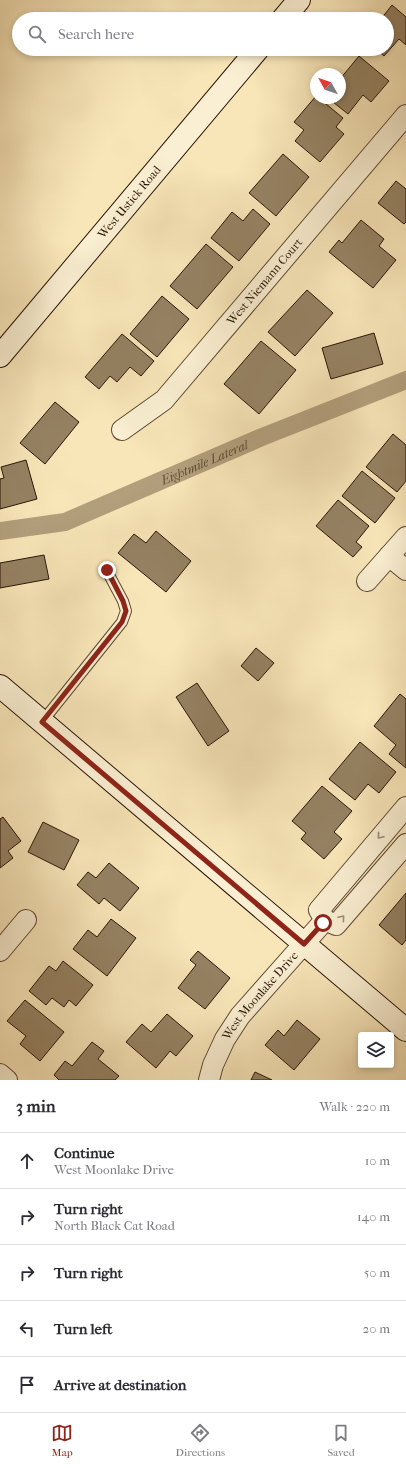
<!DOCTYPE html>
<html lang="en">
<head>
<meta charset="utf-8">
<style>
  :root { --surface:#fff; --page:#f2f2f3; --text:#2b2b33; --muted:#7c7c81; --line:#e1e1e2; --accent:#8f2418 }
  body { margin:0; font-family:"IM FELL French Canon",serif; background:var(--page); color:var(--text) }
  .controls { position:absolute; right:12px; bottom:12px; display:grid; overflow:hidden; border-radius:4px; box-shadow:0 2px 6px #0003 }
  .controls button { width:36px; height:36px; display:grid; place-items:center; padding:0; border:0; border-bottom:1px solid var(--line); background:var(--surface); color:var(--text); font:20px sans-serif }
  .compass { position:absolute; left:310px; top:68px; width:36px; height:36px; border-radius:50%; background:var(--surface); box-shadow:0 2px 6px #0003; rotate:310deg }
  .stop { position:absolute; width:12px; height:12px; margin:-9px; border:3px solid #8f2418; border-radius:50%; background:#fff }
  .stop.end { background:#8f2418; border-color:#fff; box-shadow:0 1px 4px #0008 }
  .list { margin:0; padding:0; list-style:none }
  h2 { display:flex; justify-content:space-between; align-items:center; height:52px; margin:0; padding:0 16px; font-size:17px }
  h2 small { font-size:13px; font-weight:400; color:var(--muted) }
  .list li { display:grid; grid-template-columns:26px 1fr auto; gap:12px; align-items:center; box-sizing:border-box; height:56px; padding:0 16px; border-top:1px solid var(--line) }
  .list b { display:block; font-size:15px; white-space:nowrap }
  .list p { margin:0; font-size:13px; white-space:nowrap; color:var(--muted) }
  .list em { font-size:13px; font-style:normal; color:var(--muted) }
  .icon { flex:none; width:22px; height:22px; fill:none; stroke:currentColor; stroke-width:2; stroke-linecap:round; stroke-linejoin:round }
  .map { position:relative; flex:none; width:406px; height:1080px; overflow:hidden }
  .search { position:absolute; background:var(--surface); box-shadow:0 2px 6px #0003; left:12px; right:12px; top:12px; height:44px; display:flex; align-items:center; gap:10px; box-sizing:border-box; padding:0 14px; border-radius:22px; color:var(--muted); font-size:15px }
  .sheet { height:332px; background:var(--surface) }
  nav { display:flex; justify-content:space-around; align-items:center; box-sizing:border-box; height:56px; border-top:1px solid var(--line); background:var(--surface); font-size:11px; color:var(--muted) }
  nav a { display:grid; justify-items:center; gap:2px }
  nav .on { color:var(--accent) }
  .map>svg:first-child { display:block }
  .lines { fill:none; stroke-linecap:round; stroke-linejoin:round }
  .canal { stroke:#b29f7c; stroke-width:18 }
  .building { fill:#958263; stroke:#2a1505 }
  .lane-casing { stroke:#5e4932; stroke-width:12 }
  .street-casing { stroke:#5e4932; stroke-width:22 }
  .secondary-casing { stroke:#2a1505; stroke-width:24 }
  .lane { stroke:#faefd2; stroke-width:10 }
  .street { stroke:#faefd2; stroke-width:20 }
  .secondary { stroke:#faefd2; stroke-width:22 }
  .oneway { stroke:#9c8d76 }
  .route { stroke:#8f2418; stroke-width:5 }
  .labels { text-anchor:middle; dominant-baseline:central; stroke-width:3.5; stroke-linejoin:round; paint-order:stroke }
  .street-label { font-size:12px; fill:#2a1505; stroke:#faefd2 }
  .water-label { font-size:13px; font-style:italic; fill:#604c35; stroke:#faefd2 }
</style>
</head>
<body>
<div class="map">
<svg width="406" height="1080" viewBox="0 0 406 1080">
  <rect width="100%" height="100%" fill="#f8e6b9"/>
  <filter id="stains"><feTurbulence type="fractalNoise" baseFrequency=".005" numOctaves="4"/><feColorMatrix values="0 0 0 0 .2 0 0 0 0 .09 0 0 0 0 .02 0 0 0 .5 -.17"/></filter>
  <radialGradient id="worn" r=".72"><stop offset=".6" stop-color="#630" stop-opacity="0"/><stop offset="1" stop-color="#630" stop-opacity=".3"/></radialGradient>
  <g class="lines">
    <path class="canal" id="s1" d="M0,531L65,522L262,437L406,380"/>
  </g>
  <path class="building" d="M392,5L406,17V45L399,39L384,56L376,49H387V19H381Z
    M359,56L389,81L371,102L363,95L348,114L328,98H340V79Z
    M316,96V98H319L343,118L336,127L344,134L320,162L295,141L304,130L294,122Z
    M283,154L309,177L276,216L249,193Z
    M396,181L406,189V222L404,224L378,203Z
    M253,209L270,224L239,261L211,238L232,212L243,221Z
    M361,220L384,239L379,246L396,260L373,288L329,252L339,240L342,243Z
    M206,244L233,267L197,309L170,286Z
    M307,290L333,313L295,356L268,332Z
    M162,296L189,319L157,357L130,334Z
    M374,333L383,364L331,379L322,348Z
    M122,334L154,361L141,376L130,367L117,382L110,376L99,389L85,377Z
    M261,341L296,370L259,414L224,384Z
    M55,402L79,422L45,464L20,443Z
    M393,434L406,445V481L397,492L366,467Z
    M26,460L37,499L0,509V479L4,478L1,467Z
    M362,471L395,498L375,523L342,496Z
    M338,500L369,526L356,542L362,547L353,557L316,526Z
    M156,531L191,561L166,592L118,553L134,534L146,543Z
    M44,555L49,579L0,588V563Z
    M256,648L274,663L258,681L241,666Z
    M197,683L229,731L208,746L176,697Z
    M400,694L406,699V768L389,754L396,745L374,726Z
    M360,742L396,772L379,793L368,784L355,800L329,779Z
    M322,786L352,811L334,832L342,839L324,859L301,839L306,833L292,821Z
    M3,817L21,841L8,851L13,858L0,868V819Z
    M43,822L79,840L64,870L28,852Z
    M109,863L139,888L120,911L104,898L99,904L77,885L88,872L96,878Z
    M406,893V940L402,945L379,925Z
    M111,919L136,938L107,976L73,949L88,930L97,937Z
    M198,951L230,978L205,1009L178,988L196,965L190,960Z
    M63,961L93,985L76,1006L69,1000L64,1007L52,998L46,1005L29,991L49,966L56,971Z
    M25,1000L64,1032L40,1061L20,1044L26,1036L7,1021Z
    M167,1014L193,1036L176,1056L170,1051L156,1068L126,1042L142,1024L151,1032Z
    M297,1020L320,1039L294,1070L265,1045L278,1030L284,1036Z
    M92,1042L104,1051L98,1059L119,1076L115,1080H59L54,1075L65,1061L72,1066Z
    M255,1072L272,1080H251Z"/>
  <g class="lines">
    <defs>
      <path id="lane" d="M42,722L122,622L126,611L123,601L107,571"/>
      <g id="street">
        <path id="s2" d="M122,430L164,400L406,115"/>
        <path d="M389,556L406,570"/>
        <path d="M367,581L406,537"/>
        <path d="M406,807L319,910L325,920L336,925L406,844"/>
        <path d="M0,951L26,920"/>
        <path d="M0,1074L7,1080"/>
        <path id="s3" d="M209,1080L213,1065L225,1039L240,1016L325,920"/>
      </g>
      <g id="secondary">
        <path d="M283,19L299,0"/>
        <path id="s4" d="M0,356L258,49"/>
        <path d="M0,686L406,1030"/>
      </g>
    </defs>
    <use href="#lane" class="lane-casing"/>
    <use href="#street" class="street-casing"/>
    <use href="#secondary" class="secondary-casing"/>
    <use href="#lane" class="lane"/>
    <use href="#street" class="street"/>
    <use href="#secondary" class="secondary"/>
  </g>
  <defs><path id="oneway-chevron" d="M-2-3.5L2.5 0L-2 3.5" fill="none" stroke-width="1.6" stroke-linecap="round" stroke-linejoin="round"/></defs>
  <g class="oneway">
    <use href="#oneway-chevron" transform="translate(380 836) rotate(130)"/>
    <use href="#oneway-chevron" transform="translate(342 918) rotate(-50)"/>
  </g>
  <g class="lines">
    <path class="route" d="M107,570L123,601L126,611L122,622L42,722L304,944L323,923"/>
  </g>
  <g class="labels">
    <g class="street-label">
      <text stroke="none"><textPath href="#s4" startOffset="201">West Ustick Road</textPath></text>
      <text stroke="none"><textPath href="#s2" startOffset="207">West Niemann Court</textPath></text>
      <text stroke="none"><textPath href="#s3" startOffset="100">West Moonlake Drive</textPath></text>
    </g>
    <g class="water-label">
      <text stroke="none"><textPath href="#s1" startOffset="217">Eightmile Lateral</textPath></text>
    </g>
  </g>
  <rect width="100%" height="100%" filter="url(#stains)"/>
  <rect width="100%" height="100%" fill="url(#worn)"/>
</svg>
<div class="controls">
<button><svg class="icon" aria-label="layers" viewBox="0 0 24 24"><path d="M12 4l9 5-9 5-9-5zM3 14l9 5 9-5"/></svg></button>
</div>
<svg class="compass" viewBox="-18 -18 36 36"><path d="M0-13l5 13h-10z" fill="#e53935"/><path d="M0 13l5-13h-10z" fill="#7c7c81"/></svg>
<div class="stop" style="left:323px;top:923px"></div>
<div class="stop end" style="left:107px;top:570px"></div>
<div class="search"><svg class="icon" aria-label="search" viewBox="0 0 24 24"><circle cx="10" cy="10" r="6"/><path d="M15 15l6 6"/></svg>Search here</div>
</div>
<section class="sheet">
<h2>3 min<small>Walk · 220 m</small></h2>
<ul class="list">
<li><svg class="icon" aria-label="ahead" viewBox="0 0 24 24"><path d="M12 20V5M6 11l6-6 6 6"/></svg><div><b>Continue</b><p>West Moonlake Drive</p></div><em>10 m</em></li>
<li><svg class="icon" aria-label="right" viewBox="0 0 24 24"><path d="M7 20v-9h11M14 6l5 5-5 5"/></svg><div><b>Turn right</b><p>North Black Cat Road</p></div><em>140 m</em></li>
<li><svg class="icon" aria-label="right" viewBox="0 0 24 24"><path d="M7 20v-9h11M14 6l5 5-5 5"/></svg><div><b>Turn right</b></div><em>50 m</em></li>
<li><svg class="icon" aria-label="left" viewBox="0 0 24 24"><path d="M17 20v-9H6M10 6l-5 5 5 5"/></svg><div><b>Turn left</b></div><em>20 m</em></li>
<li><svg class="icon" aria-label="arrive" viewBox="0 0 24 24"><path d="M6 21V4h12l-3 4 3 4H6"/></svg><div><b>Arrive at destination</b></div></li>
</ul>
</section>
<nav>
<a class="on"><svg class="icon" aria-label="map" viewBox="0 0 24 24"><path d="M3 6l6-2 6 2 6-2v14l-6 2-6-2-6 2zM9 4v14M15 6v14"/></svg>Map</a>
<a><svg class="icon" aria-label="directions" viewBox="0 0 24 24"><path d="M12 3l9 9-9 9-9-9zM9 14v-3h6M13 9l2 2-2 2"/></svg>Directions</a>
<a><svg class="icon" aria-label="saved" viewBox="0 0 24 24"><path d="M7 4h10v16l-5-4-5 4z"/></svg>Saved</a>
</nav>
</body>
</html>
